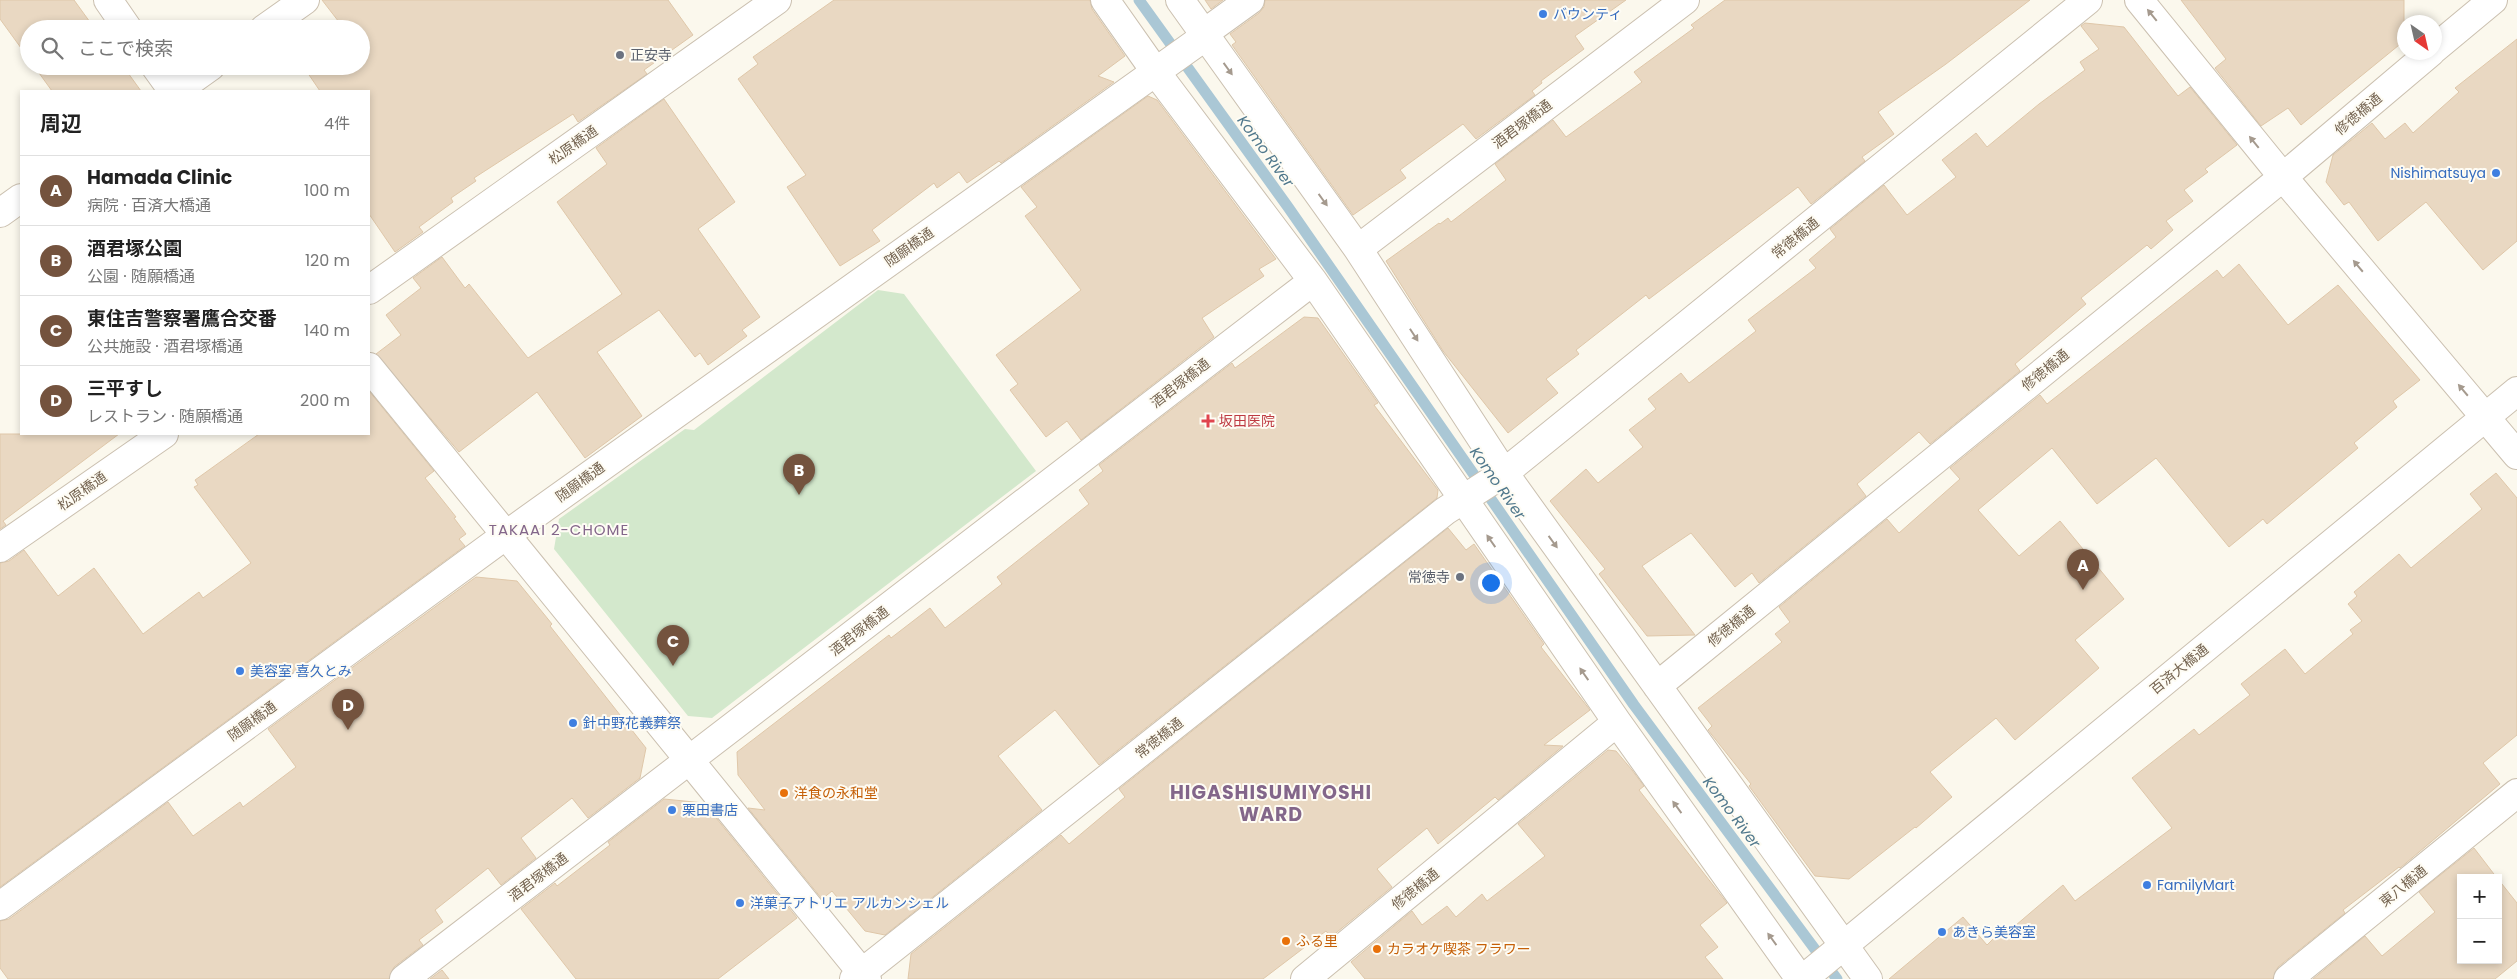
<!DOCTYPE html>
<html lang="ja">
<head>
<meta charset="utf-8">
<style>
  :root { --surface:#fff; --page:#f6f6f6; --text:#222; --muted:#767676; --line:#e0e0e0; --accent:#74533e }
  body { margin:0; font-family:Poppins,"Noto Sans JP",sans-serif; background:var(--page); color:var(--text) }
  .controls { position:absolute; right:15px; bottom:15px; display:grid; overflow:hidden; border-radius:0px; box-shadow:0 2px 8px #0003 }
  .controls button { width:45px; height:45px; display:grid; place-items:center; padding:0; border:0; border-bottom:1px solid var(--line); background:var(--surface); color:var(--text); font:25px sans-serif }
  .compass { position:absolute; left:2397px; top:15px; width:45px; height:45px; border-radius:50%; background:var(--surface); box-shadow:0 2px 8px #0003; rotate:146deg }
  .you { position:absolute; left:1490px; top:582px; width:18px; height:18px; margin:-12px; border:4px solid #fff; border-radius:50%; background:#1a73e8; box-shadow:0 0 0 8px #1a73e833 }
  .badge { display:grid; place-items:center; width:32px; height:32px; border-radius:50%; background:var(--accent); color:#fff; font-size:16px; font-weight:700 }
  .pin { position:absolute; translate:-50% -41px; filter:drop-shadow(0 1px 2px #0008) }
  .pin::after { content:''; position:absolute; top:26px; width:18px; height:15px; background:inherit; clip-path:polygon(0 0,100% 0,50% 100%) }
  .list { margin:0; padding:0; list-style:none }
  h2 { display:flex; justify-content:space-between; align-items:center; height:65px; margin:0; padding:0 20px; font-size:21px }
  h2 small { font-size:16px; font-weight:400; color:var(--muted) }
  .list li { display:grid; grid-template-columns:32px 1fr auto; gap:15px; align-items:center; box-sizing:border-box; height:70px; padding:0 20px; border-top:1px solid var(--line) }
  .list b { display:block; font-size:19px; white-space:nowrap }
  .list p { margin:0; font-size:16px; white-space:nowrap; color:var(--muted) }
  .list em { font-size:16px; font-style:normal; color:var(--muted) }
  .icon { flex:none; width:28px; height:28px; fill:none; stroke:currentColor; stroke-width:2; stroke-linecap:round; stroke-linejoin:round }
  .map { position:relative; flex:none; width:2517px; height:979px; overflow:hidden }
  .search { position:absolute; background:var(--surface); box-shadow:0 2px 8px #0003; left:20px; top:20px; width:350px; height:55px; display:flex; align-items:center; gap:12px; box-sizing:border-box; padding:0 18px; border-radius:28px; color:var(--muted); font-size:19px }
  .panel { position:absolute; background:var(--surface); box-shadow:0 2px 8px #0003; left:20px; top:90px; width:350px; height:345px; border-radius:0px }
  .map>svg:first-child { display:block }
  .green { fill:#d3e8cc }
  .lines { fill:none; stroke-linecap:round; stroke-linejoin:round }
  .stream { stroke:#aac7d5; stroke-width:11 }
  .building { fill:#e9d8c2; stroke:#dfc7a9 }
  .minor-casing { stroke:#cbc0b0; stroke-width:30 }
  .tertiary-casing { stroke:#cbc0b0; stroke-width:30 }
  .minor { stroke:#fff; stroke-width:28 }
  .tertiary { stroke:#fff; stroke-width:28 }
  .oneway { fill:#a59a8e }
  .shop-dot { fill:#3f7fe0; stroke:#fefcf4; stroke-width:2 }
  .worship-dot { fill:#6b7280; stroke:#fefcf4; stroke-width:2 }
  .health-dot { fill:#e0444e; stroke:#fefcf4; stroke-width:2 }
  .food-dot { fill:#e8710a; stroke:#fefcf4; stroke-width:2 }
  .labels { text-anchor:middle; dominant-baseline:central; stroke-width:4; stroke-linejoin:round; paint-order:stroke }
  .shop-label { font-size:14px; fill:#366cbe; stroke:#fefcf4; text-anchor:start }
  .worship-label { font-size:14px; fill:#5b616d; stroke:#fefcf4; text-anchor:start }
  .street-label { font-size:14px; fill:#756451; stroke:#fefcf4 }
  .health-label { font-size:14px; fill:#be3a42; stroke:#fefcf4; text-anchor:start }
  .food-label { font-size:14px; fill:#c56008; stroke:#fefcf4; text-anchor:start }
  .water-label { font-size:15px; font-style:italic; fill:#50788c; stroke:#fefcf4 }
  .neighbourhood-label { font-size:15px; letter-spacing:1px; fill:#83668a; stroke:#fefcf4 }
  .district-label { font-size:19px; font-weight:bold; letter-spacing:1px; fill:#83668a; stroke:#fefcf4 }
</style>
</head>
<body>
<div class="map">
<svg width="2517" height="979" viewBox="0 0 2517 979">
  <rect width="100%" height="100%" fill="#fbf8ed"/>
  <path class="green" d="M878,290L904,294L1036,471L712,718L688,716L554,549L559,519L685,429L694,430Z"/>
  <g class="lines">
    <path class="stream" d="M1139,0L1288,207L1634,705L1837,979"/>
  </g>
  <path class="building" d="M0,0H74L95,29H29V59L0,19Z
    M322,0H668L693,35L644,70L647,74L578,122L573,114L474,178L476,181L451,198L453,202L419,227L423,232L395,252L369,214V91H320L303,66H361V29H329L339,22Z
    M834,0H1090L1092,9L1125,56L1098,76L1114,82L1001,163L999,161L967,183L959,172L937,188L934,183L872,230L880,241L840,266L787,187L806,175L738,79L758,64L753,57Z
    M1205,0H1223L1211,9Z
    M1265,0H1626L1575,36L1584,49L1541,81L1542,83L1532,91L1535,95L1476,139L1463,124L1400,170L1406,178L1353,215L1232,45L1236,42L1230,34L1259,13L1264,7Z
    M1725,0H2030L1946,64L1878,112L1894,134L1862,157L1865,161L1811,204L1798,187L1649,299L1646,295L1576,350L1579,354L1546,379L1558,393L1508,433L1443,351L1386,261L1439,223L1440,224L1448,218L1451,222L1506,180L1495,164L1553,120L1566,137L1642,82L1634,72L1694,28L1691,25Z
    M2181,0H2404V41L2301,125L2288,108L2261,126L2215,68L2226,59Z
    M2085,23L2124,27L2178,96L2190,87L2237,145L2205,169L2208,172L2184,190L2193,201L2166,221L2173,230L2151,249L2147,245L2081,298L2086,304L2015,364L2020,371L1930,444L1919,432L1857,484L1866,496L1759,583L1752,573L1735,587L1691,533L1642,566L1695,635L1647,636L1599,574L1605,569L1550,501L1586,469L1598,483L1643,447L1629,430L1656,409L1648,399L1681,373L1689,383L1756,331L1748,320L1816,268L1809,260L1836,237L1830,229L1884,185L1907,215L1956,177L1942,160L1976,133L1987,147L2039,104L2085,70L2080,62L2099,49L2081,26Z
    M2517,39V241L2483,270L2426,202L2378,241L2349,202L2344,205L2326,182L2333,155L2372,123L2385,139L2405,123L2413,133L2459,92L2455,88Z
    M34,66H123L141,91H52Z
    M1148,96L1157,100L1276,259L1259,269L1264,276L1202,318L1214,337L1081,440L1067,421L1046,437L1010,390L1018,384L996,355L1081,290L1025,216L1037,207L1021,187Z
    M664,99L735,202L698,229L760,317L742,330L747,336L708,365L700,353L695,357L659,310L597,352L642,416L585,458L537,392L459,452L376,354L401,335L386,315L421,288L413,278L442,257L465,288L469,284L528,358L622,294L557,202L607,164L596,148Z
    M2239,264L2288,325L2338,285L2420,380L2393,401L2397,407L2354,443L2358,448L2267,524L2263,519L2229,547L2156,458L2097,504L2052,448L1978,510L2019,556L2060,521L2124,599L2075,640L2099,668L2015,740L1996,718L1930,772L1952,797L1916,828L1915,827L1849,879L1815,876L1749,786L1751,784L1708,730L1712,726L1698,708L1782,642L1775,634L1790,622L1779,607L1887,519L1899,533L1960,479L1950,468L2040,395L2047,404L2217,270L2223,278Z
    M1304,317L1318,318L1378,403L1374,405L1438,490L1437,498L1099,765L1055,710L998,756L1042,810L885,935L865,931L832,891L822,899L748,808L765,810L738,775L737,752L889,635L891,638L930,608L945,628L1002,584L997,577L1089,504L1079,490L1103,471L1099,465L1232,363L1235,368Z
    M369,391L434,471L425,478L456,517L454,518L466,534L459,539L465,546L0,887V563L9,561L24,550L58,596L94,568L143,634L199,592L203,598L251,563L194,487L198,485L195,480L259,434H369Z
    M0,434H119L3,521L6,525L0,529Z
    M2496,473L2517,498V735L2483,763L2500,784L2400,868L2399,867L2343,910L2345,913L2278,967L2273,979H1889L1963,917L1987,945L2005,927L2009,931L2063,885L2075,901L2172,828L2132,778L2194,729L2199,735L2250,695L2241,684L2285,649L2305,674L2353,634L2350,630L2362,621L2348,604L2357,596L2354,592L2399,554L2411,568L2482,509L2470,494Z
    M1448,528L1466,550L1474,544L1544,644L1541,647L1590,710L1544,745L1563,746L1498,800L1495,797L1438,844L1427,828L1377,869L1392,887L1331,937L1326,931L1263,979H908L911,954L1061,835L1069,844L1125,797L1119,789Z
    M476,577L517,581L552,624L550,626L646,748L640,778L588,818L572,798L521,838L536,858L501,885L488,868L435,910L443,922L419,940L423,945L394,967L389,979H8L0,968V921L9,919L168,802L193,836L240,802L243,807L296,767L268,729Z
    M1608,750L1616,751L1632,770L1644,786L1639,790L1727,903L1700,925L1718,947L1705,957L1723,979H1365L1351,962L1412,911L1422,925L1447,906L1456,917L1482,894L1487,901L1545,856L1518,824Z
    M664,799L704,803L797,918L718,979H576L521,909L555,883L557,886L610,845L608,842Z
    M2474,848L2497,878H2461V960H2498V879L2517,903V961L2495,979H2313L2365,936L2382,956L2435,912L2419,892Z
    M442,970L449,979H430Z"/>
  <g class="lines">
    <defs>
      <path id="minor" d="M1105,0L1155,71L1313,281L1617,722L1800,979
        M1180,0L1358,249L1504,473L1868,979
        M2139,0L2283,177L2517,455
        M264,29L305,0
        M2434,49L2493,0
        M176,91L211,66
        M0,213L21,198
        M1358,249L1685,0
        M369,290L777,0
        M0,548L164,434
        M1657,686L2283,177L2431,52
        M690,761L867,979
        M0,906L506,535L1196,43L1203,34L1250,0
        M404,979L1313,281
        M854,979L1445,511L1504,473L2088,0
        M1305,979L1617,722
        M2288,979L2517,793"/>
      <path id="tertiary" d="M108,0L128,29
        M155,66L173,91
        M369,367L690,761
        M1803,979L2517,391"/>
    </defs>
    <use href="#minor" class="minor-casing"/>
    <use href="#tertiary" class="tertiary-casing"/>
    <use href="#minor" class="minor"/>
    <use href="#tertiary" class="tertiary"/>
  </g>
  <defs><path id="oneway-solid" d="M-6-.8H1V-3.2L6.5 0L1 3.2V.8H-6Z" transform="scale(1.25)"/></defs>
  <g class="oneway">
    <use href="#oneway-solid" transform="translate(2152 15) rotate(-129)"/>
    <use href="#oneway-solid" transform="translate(1228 69) rotate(54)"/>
    <use href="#oneway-solid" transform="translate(2254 142) rotate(-129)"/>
    <use href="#oneway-solid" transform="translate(1323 200) rotate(54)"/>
    <use href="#oneway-solid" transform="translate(2358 266) rotate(-130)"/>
    <use href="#oneway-solid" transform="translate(1414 335) rotate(57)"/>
    <use href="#oneway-solid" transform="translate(2463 390) rotate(-130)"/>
    <use href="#oneway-solid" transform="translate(1491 541) rotate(-125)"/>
    <use href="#oneway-solid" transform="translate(1553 542) rotate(54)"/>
    <use href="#oneway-solid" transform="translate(1584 674) rotate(-125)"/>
    <use href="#oneway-solid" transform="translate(1677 807) rotate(-126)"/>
    <use href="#oneway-solid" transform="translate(1772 939) rotate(-126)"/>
  </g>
  <g class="shop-dot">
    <circle cx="1543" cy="14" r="5"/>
    <circle cx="2496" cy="173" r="5"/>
    <circle cx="240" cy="671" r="5"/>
    <circle cx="573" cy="723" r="5"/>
    <circle cx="672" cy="810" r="5"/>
    <circle cx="2147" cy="885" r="5"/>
    <circle cx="740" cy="903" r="5"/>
    <circle cx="1942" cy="932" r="5"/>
  </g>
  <g class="worship-dot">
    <circle cx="620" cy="55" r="5"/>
    <circle cx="1460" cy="577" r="5"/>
  </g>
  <path class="health-dot" d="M1205.5 413.5h5v5h5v5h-5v5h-5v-5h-5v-5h5z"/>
  <g class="food-dot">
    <circle cx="784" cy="793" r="5"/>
    <circle cx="1286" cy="941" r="5"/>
    <circle cx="1377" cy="949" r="5"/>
  </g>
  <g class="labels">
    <g class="shop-label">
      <text x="1553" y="14">バウンティ</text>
      <text x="2486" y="173" text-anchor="end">Nishimatsuya</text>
      <text x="250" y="671">美容室 喜久とみ</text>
      <text x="583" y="723">針中野花義葬祭</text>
      <text x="682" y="810">栗田書店</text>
      <text x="2157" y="885">FamilyMart</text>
      <text x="750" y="903">洋菓子アトリエ アルカンシェル</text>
      <text x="1952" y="932">あきら美容室</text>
    </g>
    <g class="worship-label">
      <text x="630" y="55">正安寺</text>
      <text x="1450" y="577" text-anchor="end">常徳寺</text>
    </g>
    <g class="street-label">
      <text transform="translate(2358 114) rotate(-40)">修徳橋通</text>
      <text transform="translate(1522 124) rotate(-37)">酒君塚橋通</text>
      <text transform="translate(573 145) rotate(-35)">松原橋通</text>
      <text transform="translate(1795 238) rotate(-39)">常徳橋通</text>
      <text transform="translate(909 247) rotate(-35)">随願橋通</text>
      <text transform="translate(2045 370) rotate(-39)">修徳橋通</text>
      <text transform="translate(1180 383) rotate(-38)">酒君塚橋通</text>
      <text transform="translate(580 482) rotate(-36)">随願橋通</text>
      <text transform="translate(82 491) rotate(-35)">松原橋通</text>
      <text transform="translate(1731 626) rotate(-39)">修徳橋通</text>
      <text transform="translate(859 631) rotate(-38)">酒君塚橋通</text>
      <text transform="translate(2179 669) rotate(-39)">百済大橋通</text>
      <text transform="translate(252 721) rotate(-36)">随願橋通</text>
      <text transform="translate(1159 738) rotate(-38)">常徳橋通</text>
      <text transform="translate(538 877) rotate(-37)">酒君塚橋通</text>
      <text transform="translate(2403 886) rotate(-39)">東八橋通</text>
      <text transform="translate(1415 889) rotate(-39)">修徳橋通</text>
    </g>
    <g class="health-label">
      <text x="1219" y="421">坂田医院</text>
    </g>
    <g class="food-label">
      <text x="794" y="793">洋食の永和堂</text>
      <text x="1296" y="941">ふる里</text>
      <text x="1387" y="949">カラオケ喫茶 フラワー</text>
    </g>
    <g class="water-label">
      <text transform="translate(1266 151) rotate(54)">Komo River</text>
      <text transform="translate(1498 483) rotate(55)">Komo River</text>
      <text transform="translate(1732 812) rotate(53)">Komo River</text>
    </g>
    <g class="neighbourhood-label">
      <text x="559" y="529">TAKAAI 2-CHOME</text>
    </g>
    <g class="district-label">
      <text x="1271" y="792">HIGASHISUMIYOSHI<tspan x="1271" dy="22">WARD</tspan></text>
    </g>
  </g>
</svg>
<div class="controls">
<button>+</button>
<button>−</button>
</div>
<svg class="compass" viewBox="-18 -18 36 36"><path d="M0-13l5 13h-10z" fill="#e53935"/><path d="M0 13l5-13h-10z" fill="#767676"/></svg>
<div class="you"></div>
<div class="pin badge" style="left:2083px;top:590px">A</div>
<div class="pin badge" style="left:799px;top:495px">B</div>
<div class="pin badge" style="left:673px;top:666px">C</div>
<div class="pin badge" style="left:348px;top:730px">D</div>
<div class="search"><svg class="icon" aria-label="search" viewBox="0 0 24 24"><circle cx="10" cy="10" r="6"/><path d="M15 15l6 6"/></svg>ここで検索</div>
<section class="panel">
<h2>周辺<small>4件</small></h2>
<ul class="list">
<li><span class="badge">A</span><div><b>Hamada Clinic</b><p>病院 · 百済大橋通</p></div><em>100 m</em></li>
<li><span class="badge">B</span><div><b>酒君塚公園</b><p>公園 · 随願橋通</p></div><em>120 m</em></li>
<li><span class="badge">C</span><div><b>東住吉警察署鷹合交番</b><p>公共施設 · 酒君塚橋通</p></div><em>140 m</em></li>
<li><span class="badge">D</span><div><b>三平すし</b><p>レストラン · 随願橋通</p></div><em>200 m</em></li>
</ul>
</section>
</div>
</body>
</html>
